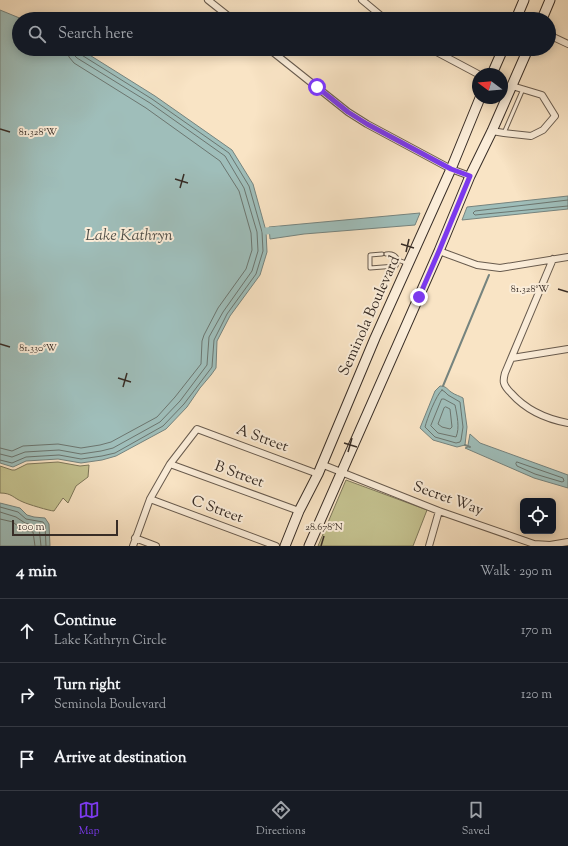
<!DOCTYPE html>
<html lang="en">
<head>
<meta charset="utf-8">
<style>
  :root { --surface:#171b24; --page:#20242c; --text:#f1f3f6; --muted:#9ea1a6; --line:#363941; --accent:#7c3aed }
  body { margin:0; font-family:"Sorts Mill Goudy",serif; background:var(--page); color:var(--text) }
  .controls { position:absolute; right:12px; bottom:12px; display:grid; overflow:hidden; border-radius:6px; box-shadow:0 2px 10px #0003 }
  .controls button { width:36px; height:36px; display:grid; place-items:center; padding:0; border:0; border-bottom:1px solid var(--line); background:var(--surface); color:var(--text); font:20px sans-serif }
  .compass { position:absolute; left:472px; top:68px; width:36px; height:36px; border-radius:50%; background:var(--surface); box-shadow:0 2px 10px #0003; rotate:286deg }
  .scale { position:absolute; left:12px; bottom:10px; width:106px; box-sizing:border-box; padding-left:4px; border:2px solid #382d26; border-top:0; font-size:11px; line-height:14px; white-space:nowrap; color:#382d26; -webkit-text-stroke:3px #fbedd9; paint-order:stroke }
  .stop { position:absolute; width:12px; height:12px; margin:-9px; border:3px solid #7c3aed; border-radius:50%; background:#fff }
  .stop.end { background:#7c3aed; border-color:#fff; box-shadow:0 1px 4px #0008 }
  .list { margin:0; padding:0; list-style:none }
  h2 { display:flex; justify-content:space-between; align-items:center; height:52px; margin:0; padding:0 16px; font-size:17px }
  h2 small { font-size:13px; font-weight:400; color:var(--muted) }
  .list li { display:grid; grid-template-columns:26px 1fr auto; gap:12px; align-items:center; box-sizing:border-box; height:64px; padding:0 16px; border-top:1px solid var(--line) }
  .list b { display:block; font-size:15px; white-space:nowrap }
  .list p { margin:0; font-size:13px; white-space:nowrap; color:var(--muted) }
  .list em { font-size:13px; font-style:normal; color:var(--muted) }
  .icon { flex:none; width:22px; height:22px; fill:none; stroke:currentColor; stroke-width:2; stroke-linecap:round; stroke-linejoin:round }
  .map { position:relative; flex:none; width:568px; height:546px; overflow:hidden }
  .search { position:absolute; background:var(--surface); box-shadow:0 2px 10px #0003; left:12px; right:12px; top:12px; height:44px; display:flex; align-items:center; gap:10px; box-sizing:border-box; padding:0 14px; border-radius:22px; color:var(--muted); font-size:15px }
  .sheet { height:244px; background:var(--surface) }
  nav { display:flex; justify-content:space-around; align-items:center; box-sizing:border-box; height:56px; border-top:1px solid var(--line); background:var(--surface); font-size:11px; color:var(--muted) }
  nav a { display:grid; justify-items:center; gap:2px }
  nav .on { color:var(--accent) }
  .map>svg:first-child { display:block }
  .green { fill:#c4c290; stroke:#7e785b }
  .water { fill:#9fbeba; stroke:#76847f }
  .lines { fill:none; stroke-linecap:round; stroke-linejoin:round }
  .shore { stroke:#6c7670; stroke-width:1 }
  .stream { stroke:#76847f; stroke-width:2 }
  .canal { stroke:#9fbeba; stroke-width:7 }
  .service-casing { stroke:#685b4e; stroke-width:5 }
  .minor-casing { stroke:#685b4e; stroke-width:8 }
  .secondary-casing { stroke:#382d26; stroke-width:11 }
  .service { stroke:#fbedd9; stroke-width:3 }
  .minor { stroke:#fbedd9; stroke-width:6 }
  .secondary { stroke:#fbedd9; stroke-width:9 }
  .route { stroke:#7c3aed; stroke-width:5 }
  .ticks { fill:none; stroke:#382d26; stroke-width:1.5 }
  .labels { text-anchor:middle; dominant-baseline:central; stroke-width:4; stroke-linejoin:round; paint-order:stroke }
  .street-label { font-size:15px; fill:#382d26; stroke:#fbedd9 }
  .water-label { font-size:16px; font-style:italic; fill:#52514b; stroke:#fbedd9 }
  .ticks-label { font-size:10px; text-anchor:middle; fill:#382d26; stroke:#fbedd9; stroke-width:4; stroke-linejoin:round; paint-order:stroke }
</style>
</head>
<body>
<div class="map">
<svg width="568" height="546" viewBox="0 0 568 546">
  <rect width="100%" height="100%" fill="#f9e4c5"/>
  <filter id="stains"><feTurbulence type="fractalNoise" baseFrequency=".005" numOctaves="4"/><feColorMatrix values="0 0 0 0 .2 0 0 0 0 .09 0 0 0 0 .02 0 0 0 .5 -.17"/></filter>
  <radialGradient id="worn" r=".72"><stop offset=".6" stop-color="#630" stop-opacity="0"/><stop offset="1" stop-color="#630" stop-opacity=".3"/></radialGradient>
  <path class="green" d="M58,462L80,466L89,465L88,477L76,486L68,503L63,498L54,511C50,511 27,504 23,502C13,498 12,493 0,493V466L12,470H15L27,464Z
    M346,480L427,510L413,546H318Z"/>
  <path class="water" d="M0,10L22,19H19V49H80L155,96L232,150L253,184L266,231L267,252L260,275L230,316L217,341L216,368L211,375L200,388L187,407L166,429L116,456L102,460L81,463L58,459L26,461L13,467L0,463Z
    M568,196V209L462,220L467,207Z
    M420,213L415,225L304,234L270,239L269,227Z
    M440,386C446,386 447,389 451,392C455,395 460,396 463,398L467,427L465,445L457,447L433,440L420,428L435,391Z
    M470,434L480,443L568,475V488L534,478L465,448L468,447V445Z
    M0,503L20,508L27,515L34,517L45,518L49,524L50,546H0Z"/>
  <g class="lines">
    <path class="shore" d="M568,200L475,211L473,213L475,215L568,206
      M442,390L445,392L448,395L460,402L463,427L461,440L460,442L456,443L435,437L425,427C427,419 436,395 442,390Z
      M442,399H444L455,405C457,415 460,428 456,437L438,433L431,426Z
      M446,407L450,409L452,427L450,429L442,427L438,424L444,408Z
      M0,448L12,451L23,446L58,444L81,448L100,445L111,442L157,417L175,397L201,364L202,341L204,335L218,308L246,269L252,250L251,233L239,191L220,161L146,108L74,63L69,57L67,49
      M0,454L12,457L25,452L59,450L81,454L101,451L113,448L160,422L180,401L207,365L209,337L223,312L252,271L258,251L257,232L244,188L225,156L150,103L77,58L74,55L73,49
      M0,460L12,463L26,457L59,455L81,459L102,456L115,453L163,426L184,404L212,367L214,340L227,314L256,274L263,251L262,232L249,186L229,153L152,99L80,54L78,52V49
      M517,462L563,478L564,481L562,482L535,474L517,466L516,464Z
      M0,507L18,512L26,519L43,522L45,525L46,546
      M0,512L16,517L25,523L39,527L41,546
      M0,519L13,522L21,529L33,532L35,546"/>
    <path class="stream" d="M443,386L489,275
      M465,445L470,447"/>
    <path class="canal" d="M266,231L279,230"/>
    <defs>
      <path id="service" d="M504,133L523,89
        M382,254L370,255V268L396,266L398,260L406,263
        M386,254C392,253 396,255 398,260"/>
      <path id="minor" d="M208,0L232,19
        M362,0L385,19
        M549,35L568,44
        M269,49L348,112L367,124L451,169L470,176
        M431,49L478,74
        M492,131L504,133L531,136L543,130L555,116L542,95L512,86
        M439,251L477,265L500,268L568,257
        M553,259L505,373C504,377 503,380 504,383C505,387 508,390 511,393C526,410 546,419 568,423
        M512,358L568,349
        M170,464L299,511
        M321,464L439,511L534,544L550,545L568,542
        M150,499L276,546
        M135,538L156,546
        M133,546L150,499L170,464L197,429L318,474
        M429,546L439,511"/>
      <path id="secondary" d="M516,19L524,0
        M542,19L550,0
        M492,74L503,49
        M285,546L299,511L318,474L375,338L451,169L480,98
        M309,546L439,251L470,176L492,131L528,49"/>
    </defs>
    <use href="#service" class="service-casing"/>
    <use href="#minor" class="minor-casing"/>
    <use href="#secondary" class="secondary-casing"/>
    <use href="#service" class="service"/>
    <use href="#minor" class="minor"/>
    <use href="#secondary" class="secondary"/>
  </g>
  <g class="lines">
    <path class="route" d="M317,87L348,112L367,124L451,169L470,176L439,251L419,297"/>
  </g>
  <path class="ticks" d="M0,129L10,132M175,179L188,183M180,188L184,174M401,244L414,248M406,252L409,239M558,289L568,292M0,344L10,347M118,378L131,382M123,387L127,373M344,443L357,447M348,452L352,438M321,546L324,536"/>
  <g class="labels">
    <g class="street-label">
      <text transform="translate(370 316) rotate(-66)">Seminola Boulevard</text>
      <text transform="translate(262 439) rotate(20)">A Street</text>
      <text transform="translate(239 475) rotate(20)">B Street</text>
      <text transform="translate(448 499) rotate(20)">Secret Way</text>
      <text transform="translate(217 510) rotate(20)">C Street</text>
    </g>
    <g class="water-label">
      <text x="129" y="236">Lake Kathryn</text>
    </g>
  </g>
  <g class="ticks-label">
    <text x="38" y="135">81.328°W</text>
    <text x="530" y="292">81.328°W</text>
    <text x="38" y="351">81.330°W</text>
    <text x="324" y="530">28.678°N</text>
  </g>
  <rect width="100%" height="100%" filter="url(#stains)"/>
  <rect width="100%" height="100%" fill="url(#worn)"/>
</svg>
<div class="controls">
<button><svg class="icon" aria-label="locate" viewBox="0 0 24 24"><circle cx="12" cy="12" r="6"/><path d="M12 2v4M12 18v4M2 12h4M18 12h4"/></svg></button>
</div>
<svg class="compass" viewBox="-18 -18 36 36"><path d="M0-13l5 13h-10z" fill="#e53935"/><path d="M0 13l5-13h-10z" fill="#9ea1a6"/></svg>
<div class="scale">100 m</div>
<div class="stop" style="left:317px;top:87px"></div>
<div class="stop end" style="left:419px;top:297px"></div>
<div class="search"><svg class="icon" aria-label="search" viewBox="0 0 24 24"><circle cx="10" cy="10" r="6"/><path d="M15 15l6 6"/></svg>Search here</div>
</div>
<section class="sheet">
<h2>4 min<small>Walk · 290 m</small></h2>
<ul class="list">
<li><svg class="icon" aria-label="ahead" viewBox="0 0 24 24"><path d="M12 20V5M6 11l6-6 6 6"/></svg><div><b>Continue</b><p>Lake Kathryn Circle</p></div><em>170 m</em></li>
<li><svg class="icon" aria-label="right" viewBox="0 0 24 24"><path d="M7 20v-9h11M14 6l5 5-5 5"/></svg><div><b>Turn right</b><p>Seminola Boulevard</p></div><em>120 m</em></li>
<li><svg class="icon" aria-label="arrive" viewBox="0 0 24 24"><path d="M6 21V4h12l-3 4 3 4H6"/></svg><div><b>Arrive at destination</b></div></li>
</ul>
</section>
<nav>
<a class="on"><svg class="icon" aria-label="map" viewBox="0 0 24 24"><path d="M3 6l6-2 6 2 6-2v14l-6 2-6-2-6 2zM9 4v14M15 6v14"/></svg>Map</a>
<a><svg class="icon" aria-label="directions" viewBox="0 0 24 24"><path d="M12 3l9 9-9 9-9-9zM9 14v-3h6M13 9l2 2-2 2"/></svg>Directions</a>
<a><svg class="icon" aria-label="saved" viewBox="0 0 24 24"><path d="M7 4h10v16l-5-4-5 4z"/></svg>Saved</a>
</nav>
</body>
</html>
